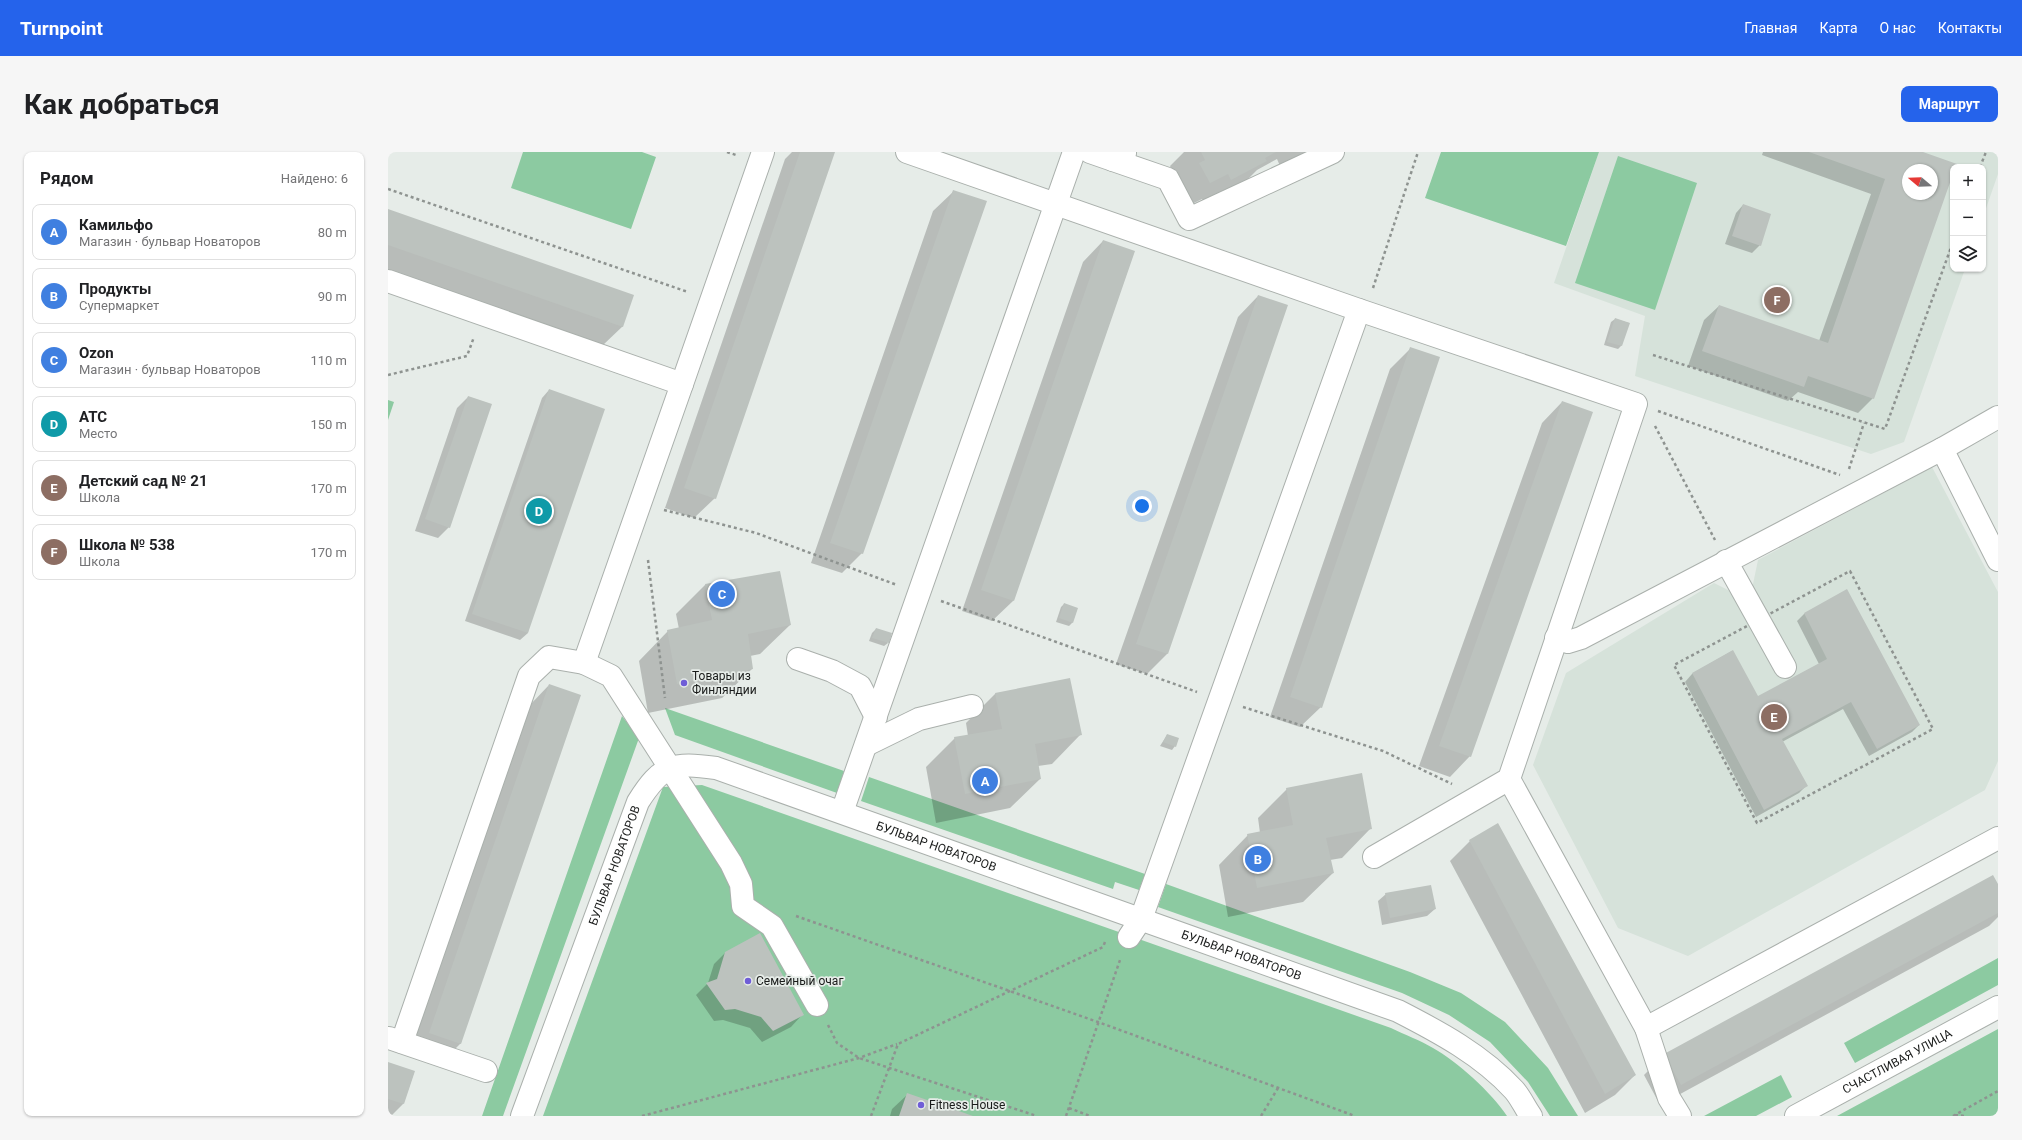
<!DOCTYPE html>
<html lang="ru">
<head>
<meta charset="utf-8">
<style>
  :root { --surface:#fff; --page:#f6f6f6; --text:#202124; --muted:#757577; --line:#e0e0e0; --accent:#2563eb }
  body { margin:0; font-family:Roboto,sans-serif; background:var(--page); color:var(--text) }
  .controls { position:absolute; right:12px; top:12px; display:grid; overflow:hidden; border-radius:8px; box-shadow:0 1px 3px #0004 }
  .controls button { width:36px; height:36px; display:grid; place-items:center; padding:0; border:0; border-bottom:1px solid var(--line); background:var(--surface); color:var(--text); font:20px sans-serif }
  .compass { position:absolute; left:1514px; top:12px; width:36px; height:36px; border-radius:50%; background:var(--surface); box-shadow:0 1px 3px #0004; rotate:289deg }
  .you { position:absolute; left:754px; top:354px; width:14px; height:14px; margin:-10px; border:3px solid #fff; border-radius:50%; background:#1a73e8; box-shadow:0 0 0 6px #1a73e833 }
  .badge { display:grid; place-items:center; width:26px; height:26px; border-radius:50%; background:var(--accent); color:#fff; font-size:13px; font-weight:700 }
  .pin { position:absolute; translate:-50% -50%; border:2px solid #fff; box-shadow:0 1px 4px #0006 }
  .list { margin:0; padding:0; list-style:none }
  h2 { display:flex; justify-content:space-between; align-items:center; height:52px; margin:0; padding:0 16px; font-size:17px }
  h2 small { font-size:13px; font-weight:400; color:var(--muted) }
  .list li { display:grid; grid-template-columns:26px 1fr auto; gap:12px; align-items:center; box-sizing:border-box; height:56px; margin:0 8px 8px; padding:0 8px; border:1px solid var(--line); border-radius:8px }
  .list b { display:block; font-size:15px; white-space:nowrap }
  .list p { margin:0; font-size:13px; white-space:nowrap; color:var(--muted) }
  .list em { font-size:13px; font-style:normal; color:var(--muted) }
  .icon { flex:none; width:22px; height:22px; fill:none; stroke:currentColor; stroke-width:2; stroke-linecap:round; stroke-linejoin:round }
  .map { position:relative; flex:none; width:1610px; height:964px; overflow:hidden; border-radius:8px }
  header { display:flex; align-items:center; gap:24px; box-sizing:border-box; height:56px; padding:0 20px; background:var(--accent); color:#fff }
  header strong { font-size:19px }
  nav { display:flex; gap:22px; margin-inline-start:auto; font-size:14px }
  .intro { display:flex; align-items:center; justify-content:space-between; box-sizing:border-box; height:96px; padding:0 24px }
  h1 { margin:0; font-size:28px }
  .button { padding:10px 18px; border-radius:8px; background:var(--accent); color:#fff; font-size:14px; font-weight:700 }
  main { display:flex; gap:24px; padding:0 24px }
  aside { flex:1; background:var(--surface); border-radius:8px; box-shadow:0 1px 3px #0004 }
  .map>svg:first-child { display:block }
  .built { fill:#d6e2da; fill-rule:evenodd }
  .green { fill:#8ccaa1 }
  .shadow { fill:#0003; fill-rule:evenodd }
  .building { fill:#bcc2be; fill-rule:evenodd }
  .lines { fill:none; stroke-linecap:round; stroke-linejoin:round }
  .minor-casing { stroke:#aab0ac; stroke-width:24 }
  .path { stroke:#8e9390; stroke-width:2.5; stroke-dasharray:3 3; stroke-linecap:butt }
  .minor { stroke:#fff; stroke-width:22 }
  .poi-dot { fill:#6f5dd7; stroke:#e6ece8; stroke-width:1.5 }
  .labels { text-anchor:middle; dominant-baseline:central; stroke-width:3.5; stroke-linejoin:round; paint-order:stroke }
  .poi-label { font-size:12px; fill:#191b1a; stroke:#e6ece8; text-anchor:start }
  .street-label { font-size:12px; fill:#191b1a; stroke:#e6ece8 }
</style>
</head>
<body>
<header>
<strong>Turnpoint</strong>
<nav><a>Главная</a><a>Карта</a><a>О нас</a><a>Контакты</a></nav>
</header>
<div class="intro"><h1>Как добраться</h1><a class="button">Маршрут</a></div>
<main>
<aside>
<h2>Рядом<small>Найдено: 6</small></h2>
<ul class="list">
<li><span class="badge" style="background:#3f7fe0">A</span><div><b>Камильфо</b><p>Магазин · бульвар Новаторов</p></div><em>80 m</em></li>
<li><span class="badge" style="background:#3f7fe0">B</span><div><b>Продукты</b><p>Супермаркет</p></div><em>90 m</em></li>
<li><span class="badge" style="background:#3f7fe0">C</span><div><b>Ozon</b><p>Магазин · бульвар Новаторов</p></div><em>110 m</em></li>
<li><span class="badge" style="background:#0f9aa8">D</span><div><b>АТС</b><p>Место</p></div><em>150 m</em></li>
<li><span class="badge" style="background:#8d6e63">E</span><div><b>Детский сад № 21</b><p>Школа</p></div><em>170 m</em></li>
<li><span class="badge" style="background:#8d6e63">F</span><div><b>Школа № 538</b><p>Школа</p></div><em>170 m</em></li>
</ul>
</aside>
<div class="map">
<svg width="1610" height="964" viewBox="0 0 1610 964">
  <rect width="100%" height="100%" fill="#e6ece8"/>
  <path class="built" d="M1211,0H1610V22L1595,65V15H1565V117H1577L1516,290L1483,302L1247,224L1257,164L1166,131ZM1520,18H1544V42H1520Z
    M1544,315L1610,440V609L1597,638L1300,804L1230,776L1145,613L1178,521L1326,431L1344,440L1365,432L1370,408Z"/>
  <path class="green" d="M135,0H254L268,5L243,77L123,36Z
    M1053,0H1211L1178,94L1037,46Z
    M1230,4L1309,31L1267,158L1187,131Z
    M0,248L6,250L0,268Z
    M277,556L456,619L449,641L287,583Z
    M234,564L251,586L115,964H94Z
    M481,625L757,722L751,738L727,730L725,737L473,649Z
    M314,633L1003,876C1017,883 1032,888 1045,896C1069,909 1104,941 1119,964H155L275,635Z
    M778,732L1022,820L1073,841L1117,870L1160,916L1190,964H1162L1140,930L1102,890L1061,863L1014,841L770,755Z
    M1610,806V833L1467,911L1456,891Z
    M1610,877V964H1449Z
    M1393,923L1404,945L1368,964H1316Z"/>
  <path class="shadow" d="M404,0H446L327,346L306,366L277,356L397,7Z
    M796,0H918L892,14L889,7L869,18L852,35L817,53L814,47L796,56L791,32L782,14Z
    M1375,0H1532L1566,15L1485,246L1470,261L1410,240L1400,249L1300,214L1316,168L1331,154L1431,189L1483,42L1374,3ZM1520,18H1544V42H1520Z
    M566,39L474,401L454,421L423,411L545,59Z
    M1355,53L1372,93L1364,101L1337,92L1348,61Z
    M0,58L235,174L214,194L0,120Z
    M715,89L746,100L625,449L604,469L574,459L695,110Z
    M870,144L779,502L759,522L728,512L850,165Z
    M1227,167L1241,171L1233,194L1230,197L1216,193L1223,170Z
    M1023,196L933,555L912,575L882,565L1002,217Z
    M161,238L140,481L132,488L77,469L154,246Z
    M80,245L61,375L50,386L27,379L69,256Z
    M1174,250L1082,604L1062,625L1031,614L1154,271Z
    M391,421L402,473L372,502L362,504L364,517L334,546L260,561L251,509L280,479L291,477L288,462L317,433Z
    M1459,439L1531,573L1524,580L1481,604L1455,557L1394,590L1418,634L1411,641L1368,665L1297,530L1304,522L1344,499L1369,546L1431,512L1409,469L1416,462Z
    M676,452L689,457L684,471L681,474L668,470L673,455Z
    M488,477L500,491L496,494L481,489L484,481Z
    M681,528L693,582L664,612L650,614L652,627L622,656L548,671L538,615L567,586L580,584L578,571L607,542Z
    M161,533L73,891L52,912L22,901L141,554Z
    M779,583L787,594L784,598L772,594Z
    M899,637L983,676L954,706L942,708L945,721L915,750L840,765L831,713L860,683L872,681L870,666Z
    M1082,689L1247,923L1227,943L1197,961L1062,709Z
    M1610,734V765L1601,774L1272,953L1256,923L1276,903Z
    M998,742L1047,757L1039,764L994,773L990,749Z
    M337,801L414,863L403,875L374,890L362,876L335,868L326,869L308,843L320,831L326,812Z
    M0,911L26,920L15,952L3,964H0Z
    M519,943L583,964H502L504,957Z"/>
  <path class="building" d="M412,0H447L328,347L296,336Z
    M813,0H888L877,6L879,9L843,28L840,22L822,31L811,11L817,8Z
    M1421,0H1535L1569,12L1568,15H1565V22L1486,247L1420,224L1416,235L1314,199L1331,153L1440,191L1497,27ZM1520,18H1544V42H1520Z
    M565,38L599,49L475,402L442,391Z
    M1355,52L1383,62L1373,94L1344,84Z
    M0,57L246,143L235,175L0,93Z
    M715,88L747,99L626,449L593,438Z
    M870,143L900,153L780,502L748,492Z
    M1227,166L1242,171L1234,194L1219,190Z
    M1022,195L1052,205L934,556L902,545Z
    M161,237L217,257L140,481L84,462Z
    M80,244L104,252L62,376L37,367Z
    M1174,249L1205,260L1083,605L1051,594Z
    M392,419L403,473L360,482L365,517L289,532L279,478L324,468L317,432Z
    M1459,437L1532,573L1489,597L1463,550L1394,587L1420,634L1376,658L1304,521L1345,498L1370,544L1439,507L1416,461Z
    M676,451L690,456L685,471L671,466Z
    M488,476L504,481L501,491L484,486Z
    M682,526L694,583L647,592L653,627L577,642L566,585L614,577L607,541Z
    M161,532L193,543L73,892L41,881Z
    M779,582L791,586L788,595L775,590Z
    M974,621L984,677L938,686L946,721L869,736L859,682L905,673L898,636Z
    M1110,671L1248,923L1217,942L1081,688Z
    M1605,723L1610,732V761L1293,933L1276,902Z
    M1043,733L1048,757L1002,766L997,741Z
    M372,781L416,863L385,879L373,865L347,857L337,858L318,831L329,827L337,800Z
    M0,910L27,919L16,952L0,947Z
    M519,941L585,964H511Z"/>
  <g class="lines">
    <defs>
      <g id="minor">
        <path d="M519,0L971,158L1248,252L1121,627L986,705"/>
        <path d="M702,0L725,8L737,1"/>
        <path d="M725,8L780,27L801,67L945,0"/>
        <path d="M0,129L294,232L196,511L161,505L141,524L14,890"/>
        <path d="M294,232L375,0"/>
        <path d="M1554,297L1610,265"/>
        <path d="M1338,409L1397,515"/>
        <path d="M1168,486L1180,490L1193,486L1554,297L1610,408"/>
        <path d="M410,507L444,519L472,534L488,565"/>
        <path d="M196,511L223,524L343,711L353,732L355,754L384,774L429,853"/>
        <path d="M478,593L531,567L584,554"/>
        <path d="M1121,627L1258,876L1281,946L1292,964"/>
        <path d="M454,660L686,0"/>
        <path d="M741,785L753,767L971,158"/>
        <path d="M1258,876L1610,686"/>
        <path d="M1,886L98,919"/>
        <path id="s1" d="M134,964L250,650C274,612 285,610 328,616L1010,859C1051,880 1094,903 1126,938C1133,946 1137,956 1143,964"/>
        <path id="s2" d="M1408,964L1610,855"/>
      </g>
    </defs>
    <use href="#minor" class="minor-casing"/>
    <path class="path" d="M339,0L348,3
      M1592,15L1598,0
      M0,37L300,140
      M985,136L1030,0
      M1265,203L1497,277L1565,90
      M0,223L79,204L86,185
      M1270,259L1452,323
      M1267,274L1327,388
      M1461,317L1476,271
      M276,358L368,381L509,433
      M260,408L277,546
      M1462,419L1545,577L1369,671L1286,513Z
      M553,449L809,540
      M855,555L995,599L1064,632
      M408,764L710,870L967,964
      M440,873L449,891L471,906L649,964
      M681,956L702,964
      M1567,963L1577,964
      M254,964L471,906L509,892
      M483,964L510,892L715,795L717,790
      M678,964L732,808
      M873,964L890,936
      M1565,964L1610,939"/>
    <use href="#minor" class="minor"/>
  </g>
  <g class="poi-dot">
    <circle cx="296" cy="531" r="4"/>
    <circle cx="360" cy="829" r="4"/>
    <circle cx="533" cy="953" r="4"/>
  </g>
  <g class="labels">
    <g class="poi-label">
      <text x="304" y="524">Товары из<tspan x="304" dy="14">Финляндии</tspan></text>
      <text x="368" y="829">Семейный очаг</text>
      <text x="541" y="953">Fitness House</text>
    </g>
    <g class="street-label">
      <text stroke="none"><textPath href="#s1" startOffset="662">БУЛЬВАР НОВАТОРОВ</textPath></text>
      <text stroke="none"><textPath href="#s1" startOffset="267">БУЛЬВАР НОВАТОРОВ</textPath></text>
      <text stroke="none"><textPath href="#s1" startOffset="986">БУЛЬВАР НОВАТОРОВ</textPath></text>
      <text stroke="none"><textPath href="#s2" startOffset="115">СЧАСТЛИВАЯ УЛИЦА</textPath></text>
    </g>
  </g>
</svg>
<div class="controls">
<button>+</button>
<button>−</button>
<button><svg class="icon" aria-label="layers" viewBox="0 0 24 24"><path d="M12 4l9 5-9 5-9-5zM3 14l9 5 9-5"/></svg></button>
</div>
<svg class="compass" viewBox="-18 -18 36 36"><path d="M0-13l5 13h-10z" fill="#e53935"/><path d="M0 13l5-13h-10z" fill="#757577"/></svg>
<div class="you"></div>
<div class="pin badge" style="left:597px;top:629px;background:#3f7fe0">A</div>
<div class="pin badge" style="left:870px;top:707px;background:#3f7fe0">B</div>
<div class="pin badge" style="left:334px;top:442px;background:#3f7fe0">C</div>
<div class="pin badge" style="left:151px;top:359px;background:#0f9aa8">D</div>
<div class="pin badge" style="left:1386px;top:565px;background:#8d6e63">E</div>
<div class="pin badge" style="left:1389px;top:148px;background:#8d6e63">F</div>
</div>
</main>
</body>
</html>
